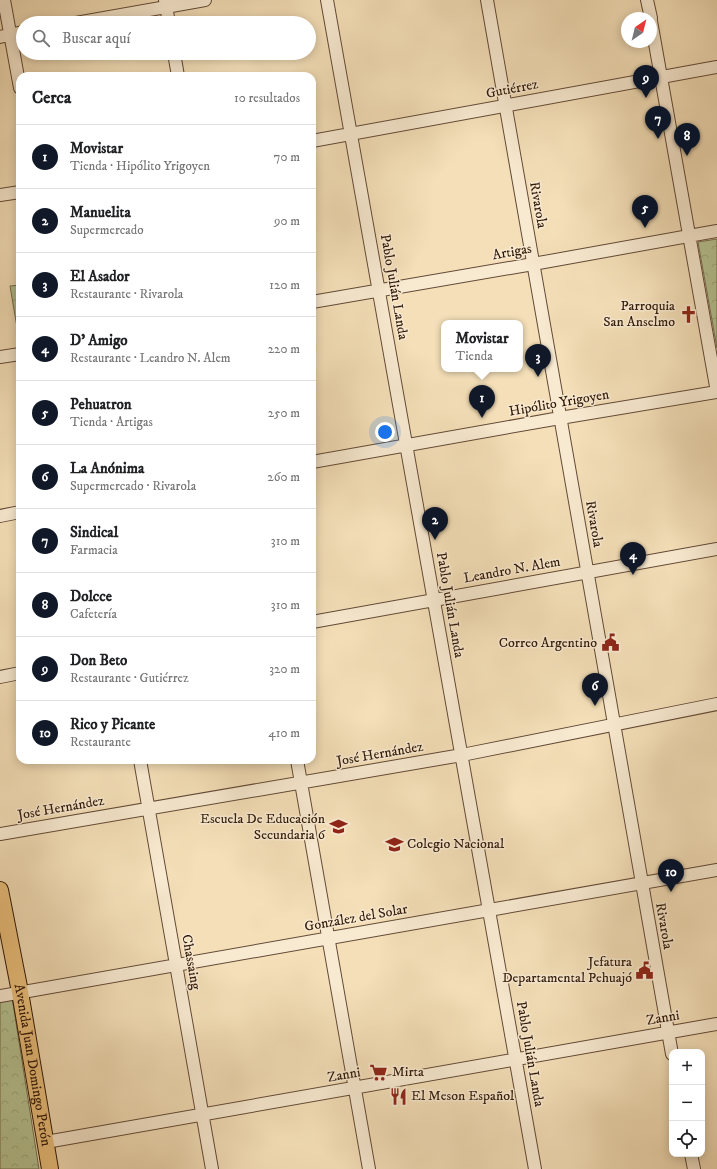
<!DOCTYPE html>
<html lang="es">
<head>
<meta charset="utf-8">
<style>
  :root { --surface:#fff; --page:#f2f2f2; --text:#202124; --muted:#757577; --line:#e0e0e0; --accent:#111827 }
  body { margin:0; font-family:"IM FELL DW Pica",serif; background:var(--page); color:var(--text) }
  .controls { position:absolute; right:12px; bottom:12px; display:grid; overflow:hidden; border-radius:8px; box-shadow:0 2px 10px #0003 }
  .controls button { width:36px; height:36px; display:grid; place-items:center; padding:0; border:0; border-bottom:1px solid var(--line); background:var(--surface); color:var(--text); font:20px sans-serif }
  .compass { position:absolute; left:621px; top:12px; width:36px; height:36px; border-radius:50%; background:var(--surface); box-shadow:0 2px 10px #0003; rotate:35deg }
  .you { position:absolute; left:385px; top:432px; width:14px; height:14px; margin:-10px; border:3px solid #fff; border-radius:50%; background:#1a73e8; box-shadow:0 0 0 6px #1a73e833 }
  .badge { display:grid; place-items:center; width:26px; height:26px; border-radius:50%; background:var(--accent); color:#fff; font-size:13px; font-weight:700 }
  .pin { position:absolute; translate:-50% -33px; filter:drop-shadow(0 1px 2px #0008) }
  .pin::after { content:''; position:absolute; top:21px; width:14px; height:12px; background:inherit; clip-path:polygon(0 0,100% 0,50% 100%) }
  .popup { position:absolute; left:441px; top:320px; width:82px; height:52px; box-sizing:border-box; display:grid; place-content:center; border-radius:8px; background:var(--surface); filter:drop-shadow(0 1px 3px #0005); font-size:13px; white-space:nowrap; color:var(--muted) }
  .popup b { font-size:15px; color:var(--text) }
  .popup::after { content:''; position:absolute; left:50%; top:100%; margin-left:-8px; border:8px solid transparent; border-top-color:var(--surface) }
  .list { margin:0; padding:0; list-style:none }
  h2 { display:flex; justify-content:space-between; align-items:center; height:52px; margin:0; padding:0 16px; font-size:17px }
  h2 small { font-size:13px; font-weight:400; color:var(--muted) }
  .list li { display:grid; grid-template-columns:26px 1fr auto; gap:12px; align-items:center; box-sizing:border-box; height:64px; padding:0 16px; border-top:1px solid var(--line) }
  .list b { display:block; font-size:15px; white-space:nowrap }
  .list p { margin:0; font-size:13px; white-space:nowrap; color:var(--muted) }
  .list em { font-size:13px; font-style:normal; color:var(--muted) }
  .icon { flex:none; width:22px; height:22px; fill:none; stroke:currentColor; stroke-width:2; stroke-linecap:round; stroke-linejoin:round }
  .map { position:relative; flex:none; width:717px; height:1169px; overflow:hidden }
  .search { position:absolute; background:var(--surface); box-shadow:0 2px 10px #0003; left:16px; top:16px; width:300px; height:44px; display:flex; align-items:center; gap:10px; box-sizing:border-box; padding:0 14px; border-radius:22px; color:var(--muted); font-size:15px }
  .panel { position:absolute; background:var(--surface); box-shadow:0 2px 10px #0003; left:16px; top:72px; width:300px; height:692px; border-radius:12px }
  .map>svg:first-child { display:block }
  .forest { fill:url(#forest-crowns); stroke:#746e4e }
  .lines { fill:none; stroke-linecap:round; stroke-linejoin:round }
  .minor-casing { stroke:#624a36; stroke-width:14 }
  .major-casing { stroke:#31190a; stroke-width:18 }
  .minor { stroke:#f8ead1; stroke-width:12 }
  .major { stroke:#eac07c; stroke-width:16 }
  .labels { text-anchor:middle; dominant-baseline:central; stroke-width:3; stroke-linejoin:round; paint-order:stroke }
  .street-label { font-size:14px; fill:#31190a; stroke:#f8ead1 }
  .poi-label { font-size:14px; fill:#31190a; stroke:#f8ead1; text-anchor:end }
</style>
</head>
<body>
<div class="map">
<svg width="717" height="1169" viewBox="0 0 717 1169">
  <defs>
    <pattern id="forest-crowns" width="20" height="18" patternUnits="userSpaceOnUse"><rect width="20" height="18" fill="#b6c393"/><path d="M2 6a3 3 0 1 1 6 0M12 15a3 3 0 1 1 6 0" fill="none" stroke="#9da77d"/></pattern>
  </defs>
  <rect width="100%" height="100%" fill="#f4dfb8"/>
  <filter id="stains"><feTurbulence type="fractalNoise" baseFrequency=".005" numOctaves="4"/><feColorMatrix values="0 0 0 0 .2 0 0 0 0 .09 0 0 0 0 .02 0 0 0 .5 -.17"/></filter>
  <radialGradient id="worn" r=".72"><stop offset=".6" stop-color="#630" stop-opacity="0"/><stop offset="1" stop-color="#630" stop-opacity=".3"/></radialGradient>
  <path class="forest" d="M717,239V348L698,242Z
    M20,285V338L19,339L10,286Z
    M12,997L39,1169H0V999Z"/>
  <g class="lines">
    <defs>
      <path id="minor" d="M4,0L20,88
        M165,0L169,23
        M327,0L535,1169
        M487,0L672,1054
        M647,0L651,18
        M651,21L717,392
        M76,23L205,0
        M0,37L23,32
        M174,53L178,76
        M312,141L717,67
        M0,195L20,192
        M312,302L533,264L717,231
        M0,357L20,354
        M312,462L560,418L717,392
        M0,516L20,512
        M312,622L717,549
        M0,677L20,673
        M140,760L212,1169
        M297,760L369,1169
        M0,834L462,755L717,704
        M0,996L717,870
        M46,1142L717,1024
        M691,1154L694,1169"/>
      <g id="major">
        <path id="s1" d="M0,890L20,992L50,1169"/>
      </g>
    </defs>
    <use href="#minor" class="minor-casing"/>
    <use href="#major" class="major-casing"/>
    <use href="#minor" class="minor"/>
    <use href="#major" class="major"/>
  </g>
  <defs>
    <symbol id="church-bare" viewBox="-9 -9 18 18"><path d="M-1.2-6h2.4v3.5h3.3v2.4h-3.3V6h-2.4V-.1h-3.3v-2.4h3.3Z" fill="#8f2418" stroke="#f8ead1" stroke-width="2.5" paint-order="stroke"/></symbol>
    <symbol id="civic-bare" viewBox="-9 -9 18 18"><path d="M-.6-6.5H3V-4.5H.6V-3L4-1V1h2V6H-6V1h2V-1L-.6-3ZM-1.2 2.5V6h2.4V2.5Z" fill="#8f2418" stroke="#f8ead1" stroke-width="2.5" paint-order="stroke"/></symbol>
    <symbol id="school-bare" viewBox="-9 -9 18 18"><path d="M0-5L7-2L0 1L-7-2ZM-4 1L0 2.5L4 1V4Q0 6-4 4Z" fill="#8f2418" stroke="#f8ead1" stroke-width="2.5" paint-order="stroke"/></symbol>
    <symbol id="supermarket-bare" viewBox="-9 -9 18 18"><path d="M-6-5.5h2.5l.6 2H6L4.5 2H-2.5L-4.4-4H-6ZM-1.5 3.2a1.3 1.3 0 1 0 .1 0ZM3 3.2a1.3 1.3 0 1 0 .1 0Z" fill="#8f2418" stroke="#f8ead1" stroke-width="2.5" paint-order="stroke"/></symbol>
    <symbol id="restaurant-bare" viewBox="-9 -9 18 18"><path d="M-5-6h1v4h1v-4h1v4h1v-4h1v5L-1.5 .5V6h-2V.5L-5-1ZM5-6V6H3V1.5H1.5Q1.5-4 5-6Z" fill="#8f2418" stroke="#f8ead1" stroke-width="2.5" paint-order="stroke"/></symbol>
  </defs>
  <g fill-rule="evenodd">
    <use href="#church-bare" x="676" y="302" width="25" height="25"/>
    <use href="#civic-bare" x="598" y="630" width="25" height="25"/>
    <use href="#school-bare" x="326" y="814" width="25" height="25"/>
    <use href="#school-bare" x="382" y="832" width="25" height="25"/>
    <use href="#civic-bare" x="632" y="958" width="25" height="25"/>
    <use href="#supermarket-bare" x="366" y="1060" width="25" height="25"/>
    <use href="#restaurant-bare" x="386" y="1084" width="25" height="25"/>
  </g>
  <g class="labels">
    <g class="street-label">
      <text transform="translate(512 89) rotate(-11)">Gutiérrez</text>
      <text transform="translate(538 205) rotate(80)">Rivarola</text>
      <text transform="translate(512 252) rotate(-10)">Artigas</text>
      <text transform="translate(394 287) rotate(80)">Pablo Julián Landa</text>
      <text transform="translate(559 403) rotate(-10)">Hipólito Yrigoyen</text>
      <text transform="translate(594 524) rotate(80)">Rivarola</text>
      <text transform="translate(512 570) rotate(-10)">Leandro N. Alem</text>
      <text transform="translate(450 605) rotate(80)">Pablo Julián Landa</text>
      <text transform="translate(380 754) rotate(-10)">José Hernández</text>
      <text transform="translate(61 808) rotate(-10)">José Hernández</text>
      <text transform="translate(356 918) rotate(-10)">González del Solar</text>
      <text transform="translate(664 926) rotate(80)">Rivarola</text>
      <text transform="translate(191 962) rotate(80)">Chassaing</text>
      <text transform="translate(663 1018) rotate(-10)">Zanni</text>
      <text transform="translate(530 1054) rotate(80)">Pablo Julián Landa</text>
      <text stroke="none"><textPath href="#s1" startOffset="178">Avenida Juan Domingo Perón</textPath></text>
      <text transform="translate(344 1075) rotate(-10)">Zanni</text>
    </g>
    <g class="poi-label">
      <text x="675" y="306">Parroquia<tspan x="675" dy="16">San Anselmo</tspan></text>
      <text x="597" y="643">Correo Argentino</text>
      <text x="325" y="819">Escuela De Educación<tspan x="325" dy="16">Secundaria 6</tspan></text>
      <text x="407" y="844" text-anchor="start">Colegio Nacional</text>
      <text x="632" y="962">Jefatura<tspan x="632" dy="16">Departamental Pehuajó</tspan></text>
      <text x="392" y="1072" text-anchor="start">Mirta</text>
      <text x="411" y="1096" text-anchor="start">El Meson Español</text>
    </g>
  </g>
  <rect width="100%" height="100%" filter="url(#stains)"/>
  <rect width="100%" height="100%" fill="url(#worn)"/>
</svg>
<div class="controls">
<button>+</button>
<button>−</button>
<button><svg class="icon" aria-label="locate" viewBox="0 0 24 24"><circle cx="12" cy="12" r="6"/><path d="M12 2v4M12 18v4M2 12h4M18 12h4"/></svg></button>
</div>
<svg class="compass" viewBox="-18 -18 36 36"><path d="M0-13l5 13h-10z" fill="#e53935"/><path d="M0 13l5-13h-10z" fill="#757577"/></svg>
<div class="you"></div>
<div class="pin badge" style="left:482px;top:418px">1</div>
<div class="popup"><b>Movistar</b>Tienda</div>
<div class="pin badge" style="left:435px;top:540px">2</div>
<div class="pin badge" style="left:538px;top:377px">3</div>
<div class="pin badge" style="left:633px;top:575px">4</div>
<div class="pin badge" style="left:645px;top:228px">5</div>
<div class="pin badge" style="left:595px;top:706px">6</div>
<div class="pin badge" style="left:658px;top:139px">7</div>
<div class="pin badge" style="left:687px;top:156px">8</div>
<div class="pin badge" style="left:646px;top:98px">9</div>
<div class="pin badge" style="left:671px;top:892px">10</div>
<div class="search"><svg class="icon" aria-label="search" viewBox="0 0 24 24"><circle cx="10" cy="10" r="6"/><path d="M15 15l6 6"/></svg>Buscar aquí</div>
<section class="panel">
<h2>Cerca<small>10 resultados</small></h2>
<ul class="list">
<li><span class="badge">1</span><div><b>Movistar</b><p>Tienda · Hipólito Yrigoyen</p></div><em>70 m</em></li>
<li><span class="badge">2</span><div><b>Manuelita</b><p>Supermercado</p></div><em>90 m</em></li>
<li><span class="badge">3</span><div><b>El Asador</b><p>Restaurante · Rivarola</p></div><em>120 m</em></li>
<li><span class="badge">4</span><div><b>D' Amigo</b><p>Restaurante · Leandro N. Alem</p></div><em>220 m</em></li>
<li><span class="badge">5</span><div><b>Pehuatron</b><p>Tienda · Artigas</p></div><em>250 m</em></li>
<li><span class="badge">6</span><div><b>La Anónima</b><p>Supermercado · Rivarola</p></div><em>260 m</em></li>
<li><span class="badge">7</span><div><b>Sindical</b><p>Farmacia</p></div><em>310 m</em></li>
<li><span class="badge">8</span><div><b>Dolcce</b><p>Cafetería</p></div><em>310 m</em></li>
<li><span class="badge">9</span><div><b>Don Beto</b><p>Restaurante · Gutiérrez</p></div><em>320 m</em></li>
<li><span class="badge">10</span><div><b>Rico y Picante</b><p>Restaurante</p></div><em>410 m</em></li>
</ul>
</section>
</div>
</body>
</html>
